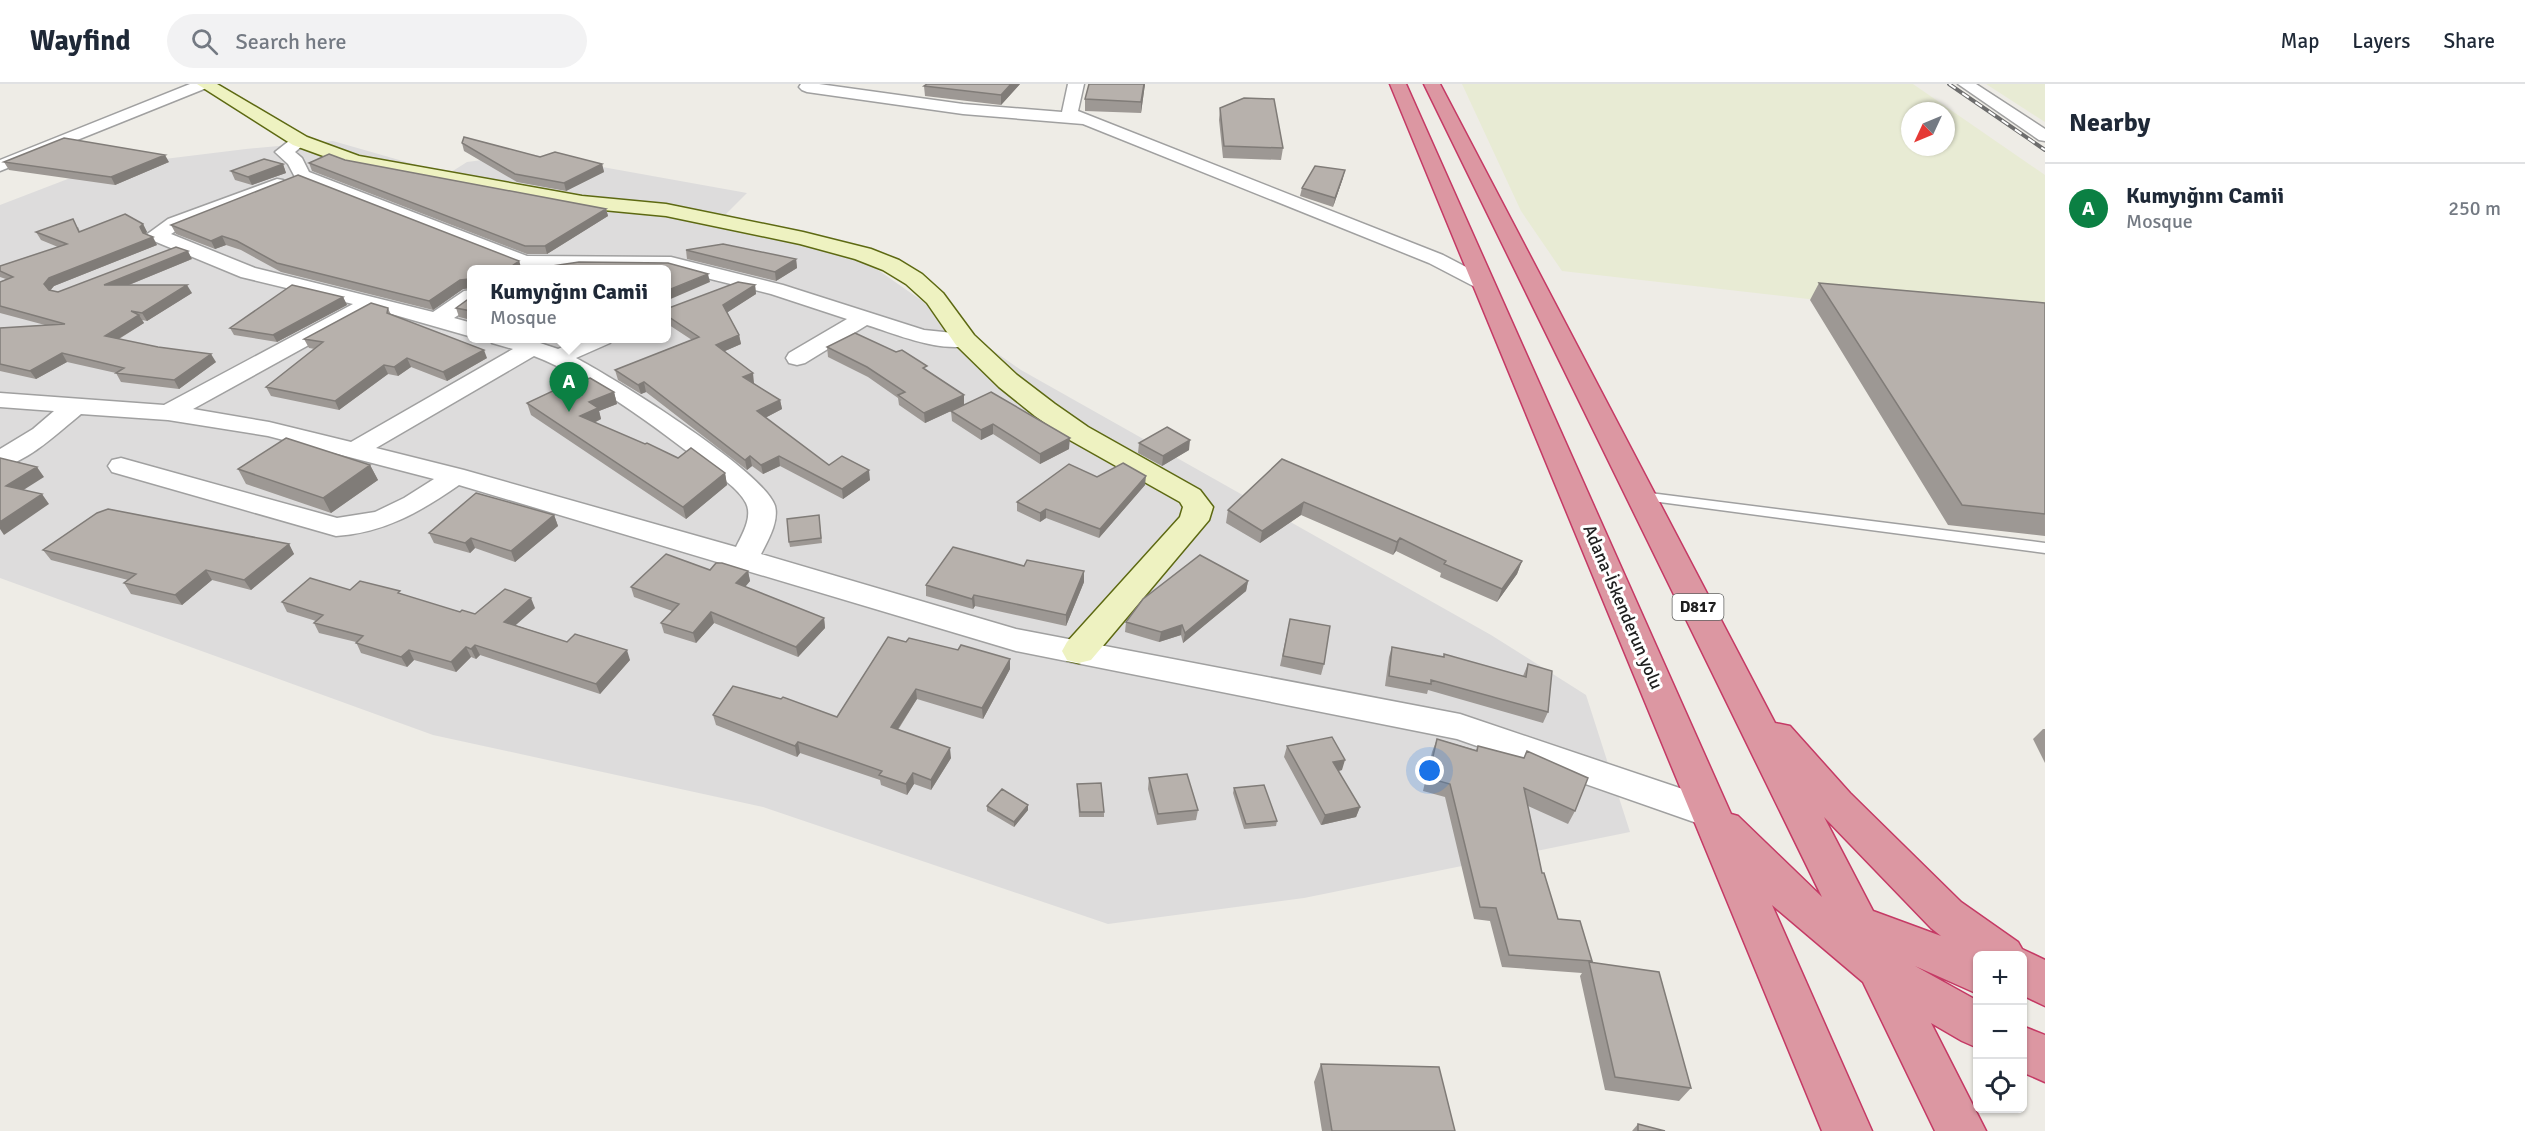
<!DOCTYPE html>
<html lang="en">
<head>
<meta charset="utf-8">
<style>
  :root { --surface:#fff; --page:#f2f2f3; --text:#1f2937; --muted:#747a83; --line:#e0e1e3; --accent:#0b8043 }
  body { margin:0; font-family:Signika,sans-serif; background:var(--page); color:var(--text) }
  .controls { position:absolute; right:18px; bottom:18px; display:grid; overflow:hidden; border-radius:9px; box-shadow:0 2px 4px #0004 }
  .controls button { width:54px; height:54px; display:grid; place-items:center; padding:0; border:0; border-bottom:2px solid var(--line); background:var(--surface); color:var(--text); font:30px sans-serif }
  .compass { position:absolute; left:1901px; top:18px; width:54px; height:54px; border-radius:50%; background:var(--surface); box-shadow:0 2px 4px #0004; rotate:226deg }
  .you { position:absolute; left:1430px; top:687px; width:21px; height:21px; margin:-15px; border:4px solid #fff; border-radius:50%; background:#1a73e8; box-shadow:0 0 0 9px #1a73e833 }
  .badge { display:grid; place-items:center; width:39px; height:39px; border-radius:50%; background:var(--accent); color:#fff; font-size:20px; font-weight:700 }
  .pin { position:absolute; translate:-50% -50px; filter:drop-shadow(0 2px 3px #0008) }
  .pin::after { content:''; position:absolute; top:32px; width:21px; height:18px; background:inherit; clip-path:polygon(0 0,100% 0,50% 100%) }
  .popup { position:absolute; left:467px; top:181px; width:204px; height:78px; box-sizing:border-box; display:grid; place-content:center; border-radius:9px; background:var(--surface); filter:drop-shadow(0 2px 4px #0005); font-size:20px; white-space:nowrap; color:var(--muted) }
  .popup b { font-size:22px; color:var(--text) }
  .popup::after { content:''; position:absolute; left:50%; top:100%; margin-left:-12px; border:12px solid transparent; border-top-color:var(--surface) }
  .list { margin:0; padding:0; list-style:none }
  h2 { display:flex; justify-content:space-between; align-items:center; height:78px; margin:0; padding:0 24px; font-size:26px }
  h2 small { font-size:20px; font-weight:400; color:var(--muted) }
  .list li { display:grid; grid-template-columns:39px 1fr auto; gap:18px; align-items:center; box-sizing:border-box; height:90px; padding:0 24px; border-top:2px solid var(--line) }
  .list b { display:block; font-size:22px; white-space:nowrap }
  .list p { margin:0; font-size:20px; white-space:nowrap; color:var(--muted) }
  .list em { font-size:20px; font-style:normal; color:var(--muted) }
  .icon { flex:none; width:33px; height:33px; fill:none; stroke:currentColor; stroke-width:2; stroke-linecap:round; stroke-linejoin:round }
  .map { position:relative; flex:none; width:2045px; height:1047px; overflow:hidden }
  header { display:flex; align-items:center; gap:36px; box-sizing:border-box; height:84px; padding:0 30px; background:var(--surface); border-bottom:2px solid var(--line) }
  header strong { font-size:28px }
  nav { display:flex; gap:33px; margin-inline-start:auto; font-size:21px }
  .search { width:420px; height:54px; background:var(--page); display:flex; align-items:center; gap:15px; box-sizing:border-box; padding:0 21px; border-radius:33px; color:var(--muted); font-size:22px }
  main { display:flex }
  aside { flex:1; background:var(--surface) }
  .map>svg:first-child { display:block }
  .residential { fill:#dddcdc; fill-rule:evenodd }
  .farmland { fill:#e8ebd4; fill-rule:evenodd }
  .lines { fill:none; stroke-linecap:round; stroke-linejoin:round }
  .lane-casing { stroke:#a0a0a0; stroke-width:3 }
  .street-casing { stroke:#a0a0a0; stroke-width:3 }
  .secondary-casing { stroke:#5d6912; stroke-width:3 }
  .highway-casing { stroke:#c53a65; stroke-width:3 }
  .lane { fill:#fff; fill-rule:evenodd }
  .street { fill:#fff; fill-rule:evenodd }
  .secondary { fill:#eef2c1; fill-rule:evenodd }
  .highway { fill:#dc97a2; fill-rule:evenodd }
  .rail-casing { stroke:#6d6d6d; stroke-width:4 }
  .rail { stroke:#fff; stroke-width:2; stroke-dasharray:8; stroke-linecap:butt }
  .wall { fill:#9d9894 }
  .shaded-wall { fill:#807c78 }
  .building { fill:#b7b1ac; stroke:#807c78; stroke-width:1.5 }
  .labels { text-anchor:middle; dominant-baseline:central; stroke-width:6; stroke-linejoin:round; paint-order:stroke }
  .shield { fill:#fff; stroke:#626262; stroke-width:1.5 }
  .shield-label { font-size:16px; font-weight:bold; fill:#1f1f1f }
  .street-label { font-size:18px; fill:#1f1f1f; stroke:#fff }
</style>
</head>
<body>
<header>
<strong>Wayfind</strong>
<div class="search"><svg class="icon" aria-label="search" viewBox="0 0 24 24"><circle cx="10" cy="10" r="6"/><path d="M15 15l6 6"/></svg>Search here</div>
<nav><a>Map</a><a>Layers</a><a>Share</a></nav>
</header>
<main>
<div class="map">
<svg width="2045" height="1047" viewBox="0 0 2045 1047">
  <rect width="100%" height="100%" fill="#eeece6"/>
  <path class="residential" d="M333,57L448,90L467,78L530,70L747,109L726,130L868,179L1021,286L1491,551L1586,611L1630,748L1304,814L1108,840L763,723L433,651L0,494V121L99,83L246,65ZM472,186H666V254H472Z"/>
  <path class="farmland" d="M1462,0H1913L2045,91V242L1562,187L1521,127ZM1910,27H1946V63H1910Z
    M1986,0H2045V38Z"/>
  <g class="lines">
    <defs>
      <path id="lane" d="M1642,408L2045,459V469L1637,415L1635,412L1637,409Z"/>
      <path id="street" d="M190,0H212L209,3L0,87V76Z
        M801,0H819L963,20L1062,28L1068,0H1084L1078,27L1443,171L1491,196L1494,200L1491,204L1484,206L1477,204L1429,179L1083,40L963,30L807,8L802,6L799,3Z
        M1958,0H1976L2045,45V57L2039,56Z
        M300,52L308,57L295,68L302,74L309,88L527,172L671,173L783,201L924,246L973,251L976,256L973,261C940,269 898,251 867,241L805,279L797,281L789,279L786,274L789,269L847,235L771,210L670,185L517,182L296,95L288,80L275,68L294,53Z
        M277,95L283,96L286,100L283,104L182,143L171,150L255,184L433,228L464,207L472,206V222L454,234L472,239V253L374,225L193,325L269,338L351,358L513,265L492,259L489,254H525L558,265L582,254H613L610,259L576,274C614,294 764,387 775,422C779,438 768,456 761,470L1016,545L1460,630L1724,719L1729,729L1724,739L1711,744L1457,655L1016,567L459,401C420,428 384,449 336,452L112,388L108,382L112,376L121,374L337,434L375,428L404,414L434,395L268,352L168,336L81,330C58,349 30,376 0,384V365L33,345L54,327L0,323V309L164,321L353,220L241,193L149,155L146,151L168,135ZM534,272C589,293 659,345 706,382C719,392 738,404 746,419C753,433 742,451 736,463L464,386L376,364Z"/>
      <path id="secondary" d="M197,0H217L307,53L359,72L582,112L666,120L803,148L871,165L899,176L922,190L943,209L974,251L1017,291L1055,320L1088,343L1200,406L1213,423L1209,436L1091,576L1079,579L1067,576L1062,567L1067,558L1180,433L1183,423L1180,418L1068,355L1035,332L999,303L956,261L927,219L906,200L883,186L855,175L800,160L666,132L582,124L348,81L293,61Z"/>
      <path id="highway" d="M1390,0H1406L1731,730L1738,732L1822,813L1424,0H1440L1775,639L1790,642L1850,709L1961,818L2018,858L2022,865L2045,876V922L2022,911V872H1978V910L1915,882L1978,917V964L1962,957L1931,939L1986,1047H1935L1863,898L1772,821L1872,1047H1822ZM1824,733L1931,844L1941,852L1873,827Z
        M2022,942L2045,951V998L2022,988Z"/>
    </defs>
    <use href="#lane" class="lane-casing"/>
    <use href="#street" class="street-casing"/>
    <use href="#secondary" class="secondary-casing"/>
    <use href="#highway" class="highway-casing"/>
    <use href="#lane" class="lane"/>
    <use href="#street" class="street"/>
    <use href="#secondary" class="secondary"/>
    <use href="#highway" class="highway"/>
    <defs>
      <path id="rail" d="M1949,0L2045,66"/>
    </defs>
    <use href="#rail" class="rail-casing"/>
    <use href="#rail" class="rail"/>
  </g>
  <path class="wall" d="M927,0H1020L1001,21L925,12L924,2Z
    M1089,0H1145L1141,29L1085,27V15Z
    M1220,24L1283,64L1281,76L1223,74L1219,36Z
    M462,59L540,73L602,80L604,88L566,107L517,98L464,67Z
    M345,76L606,125L608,132L547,170H527L312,87L309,79Z
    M4,78H169L115,101L9,86Z
    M283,80L286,89L252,101L235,96L231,87Z
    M1343,94L1333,123L1300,112L1302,104Z
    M143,140L147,148L145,150L157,161L54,202L50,206L58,208L192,175L129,201L192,209L147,237L142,236L144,239L119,255L216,278L179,305L121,298L116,289L67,278L36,295L0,287V244L45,241L0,229V198L6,195L0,193V182L58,163L41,156L36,148L78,143L80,148Z
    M171,141L519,177L522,186H471V236L459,233L456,224L471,213V204L463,205L433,226L281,188L241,166L226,161L215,165L176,150Z
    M686,166L796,175L797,184L776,197L687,175Z
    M1819,199L2045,219V452L1948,441L1810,216Z
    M755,201L756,210L727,228L739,251L741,260L725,267L754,299H753L780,316L782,325L765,334L829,381L870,396L843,415L780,382L763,390L752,382L747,386L646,308L641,310L618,296L615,286L692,256L666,239V225Z
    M343,213L347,221L277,258L234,251L230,244Z
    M388,224L391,231L487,274L447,297L411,283L398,292L388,290L339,326L271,312L266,303L315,265L309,264L304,255Z
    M827,263L928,287L964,311V321L925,339L899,321L898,314L868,293L828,273Z
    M579,298L614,308L617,320L599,327L601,335L594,339L678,374L725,389L727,401L686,435L531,331L527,319Z
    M951,327L1069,365L1040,380L993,350L981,356L952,337Z
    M1139,359L1189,366L1162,382L1138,369Z
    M1282,375L1522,477L1517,490L1497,518L1440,493L1441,489L1396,467L1393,471L1301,431L1260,459L1226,439L1228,426Z
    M370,381L378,396L331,429L246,400L238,385Z
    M1097,393L1145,401L1099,454L1046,434L1040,438L1017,427V418Z
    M554,431L558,442L515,478L475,464L470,469L434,459L429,449Z
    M819,431L822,459L790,463L789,458Z
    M289,460L294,470L251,506L212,496L182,521L131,510L124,499L128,496L51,476L43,466Z
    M1024,482L1084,498L1066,542L975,522L973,525L926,512V501Z
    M710,486L748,487L750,497L745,503L824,534L825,544L798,573L714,539L696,559L664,549L661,539L672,527L634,513L631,503Z
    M1248,497L1246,507L1183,559L1181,551L1159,558L1125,548L1126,538Z
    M350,506L402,511L460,528L475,530L535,524L515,541L567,558L630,576L600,610L480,571L476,575L471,573L456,588L414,576L407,583L361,569L356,558L319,549L314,539L316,537L287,528L282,518Z
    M1290,535L1324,580L1321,591L1280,582Z
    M888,553L1010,585L983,635L917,615L898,646L951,674L931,706L914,700L907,711L881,701L880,696L800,669L797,673L716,641L713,631L837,633Z
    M1392,563L1523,592L1528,580L1548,628L1543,639L1428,606L1427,610L1385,602L1389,573Z
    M2043,645H2045V679L2033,655Z
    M1437,655L1476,666L1478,662L1575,727L1568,740L1528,722L1542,789L1558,835L1691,1004L1679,1017L1605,1006L1580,892L1582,889L1502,883L1490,837L1474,835L1445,713L1423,707L1432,668Z
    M1287,662L1342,686L1338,687L1360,723L1356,733L1321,741L1284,673Z
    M1149,694L1198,726L1196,736L1157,741L1148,705Z
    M1077,700L1104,728V733H1079Z
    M1234,704L1277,737L1276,742L1244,745L1233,709Z
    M1028,721V726L1014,743L987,727V722Z
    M1321,980L1455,1047H1322L1314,998Z
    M1638,1040L1665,1047H1632Z"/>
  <path class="shaded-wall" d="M1011,0H1020L1001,21V11Z
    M1144,0H1145L1141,29V18Z
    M165,71L169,78L115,101L111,93Z
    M283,80L286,89L252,101L248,93Z
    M602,80L604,88L566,107L564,99Z
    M1345,86L1343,94L1333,123L1335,114Z
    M606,125L608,132L547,170L545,162Z
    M143,140L147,148L144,151L140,143Z
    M222,152L226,161L215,165L211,157Z
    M153,153L157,161L54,202L49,208L44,200L49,194Z
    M188,167L192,175L109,209L104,201Z
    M796,175L797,184L776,197L775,188Z
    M519,177L522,186H506Z
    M708,190L710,198L666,217V207Z
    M469,195L471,204L463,205L433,226L429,217L460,196Z
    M187,201L192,209L147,237L142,229Z
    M755,201L756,210L725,230L723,221Z
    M343,213L347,221L277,258L273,251Z
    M139,231L144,239L110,260L105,252Z
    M739,251L741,260L718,270L716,261Z
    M484,266L487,274L447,297L443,288Z
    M62,269L67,278L36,295L30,287Z
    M211,270L216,278L179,305L174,296Z
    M407,274L411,283L398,292L394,283Z
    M384,281L388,290L339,326L335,317Z
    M753,289L754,299L745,302L743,293Z
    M644,298L646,308L641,310L638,301Z
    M614,308L617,320L599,327L601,335L583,344L580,332L589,318Z
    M964,311V321L925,339L924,329Z
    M780,316L782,325L759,337L757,327Z
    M993,340V350L981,356V346Z
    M1070,354L1069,365L1040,380V370Z
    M1190,356L1189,366L1162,382L1163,372Z
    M750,372L752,382L747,386L745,376Z
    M779,372L780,382L763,390L761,381Z
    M370,381L378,396L331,429L323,414Z
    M37,383L44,393L14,412L6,402Z
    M869,386L870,396L843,415L842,405Z
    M725,389L727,401L686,435L683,423Z
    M1146,392L1145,401L1099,454L1100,445Z
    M42,410L49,420L4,451L0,445V438Z
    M1304,418L1301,431L1260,459L1262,447Z
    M1046,425V434L1040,438V429Z
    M554,431L558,442L515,478L511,467Z
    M471,454L475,464L470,469L465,459Z
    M1400,454L1396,467L1393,471L1397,458Z
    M289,460L294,470L251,506L244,496Z
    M1522,477L1517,490L1497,518L1502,505Z
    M206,486L212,496L182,521L175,511Z
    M748,487L750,497L739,510L736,499Z
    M1084,487V498L1066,542V531Z
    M1248,497L1246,507L1183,559L1185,549Z
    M974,511L975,522L973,525L972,515Z
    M531,514L535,524L508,548L504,538Z
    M711,528L714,539L696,559L693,549Z
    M824,534L825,544L798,573L796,563Z
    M1182,541L1181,551L1159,558L1161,548Z
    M475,561L480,571L476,575L471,565Z
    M466,563L471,573L456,588L451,578Z
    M409,566L414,576L407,583L401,573Z
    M627,566L630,576L600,610L596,600Z
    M1010,575V585L983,635L982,624Z
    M916,605L917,615L892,654L891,643Z
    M798,658L800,669L797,673L795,662Z
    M950,664L951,674L931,706V696Z
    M1345,676L1342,686L1330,689L1333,678Z
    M913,689L914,700L907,711L906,700Z
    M1028,721V726L1014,743V738Z
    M1360,723L1356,733L1321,741L1325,731Z"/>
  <path class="building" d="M927,0H1011L1001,11L924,2Z
    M1089,0H1144L1141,18L1085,15Z
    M1244,14L1274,15L1283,64L1224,62L1220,24Z
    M464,53L540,73L555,68L602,80L564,99L515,90L462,59Z
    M64,54L165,71L111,93L4,78Z
    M329,70L345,76L606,125L545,162H525L309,79Z
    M264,75L283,80L248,93L231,87Z
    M1315,82L1345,86L1335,114L1302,104Z
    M298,91L519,177L506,186H471V227L456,224L471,213V197L469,195L460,196L429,217L277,179L237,157L222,152L211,157L171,141Z
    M125,130L143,140L140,143L143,149L153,153L49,194L44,200L49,206L58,208L176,163L188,167L104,201H187L142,229L131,227L139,231L105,252L158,263L211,270L174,296L116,289L124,284L62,269L30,287L0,280V244L65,240L0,222V198L13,193L0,187V182L67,160L36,148L73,135L79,148Z
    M723,160L796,175L775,188L686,166Z
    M579,178L668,179L708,190L666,207V186H525Z
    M738,198L755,201L723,221L739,251L716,261L753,289L743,293L780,316L757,327L829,381L842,372L869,386L842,405L779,372L761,381L750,372L745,376L644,298L638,301L615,286L699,253L666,231V225Z
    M1819,199L2045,219V430L1962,421Z
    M292,201L343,213L273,251L230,244Z
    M371,219L388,224L387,229L484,266L443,288L407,274L394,283L384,281L335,317L266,303L323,258L304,255Z
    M855,249L896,268L902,266L927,282L923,284L964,311L924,329L898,311L905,308L867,283L827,263Z
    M590,294L614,308L589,318L598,324L580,332L645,360L647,359L678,374L691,364L725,389L683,423L527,319L576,296L579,298Z
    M991,308L1070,354L1040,370L993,340L981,346L951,327Z
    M1167,343L1190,356L1163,372L1139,359Z
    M286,354L370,381L323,414L238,385Z
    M0,374L37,383L6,402L42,410L0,438Z
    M1282,375L1522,477L1502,505L1444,480L1446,477L1400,454L1397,458L1304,418L1262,447L1228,426Z
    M1123,379L1146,392L1100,445L1046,425L1040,429L1017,418L1069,380L1097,393Z
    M476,409L554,431L511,467L471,454L465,459L429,449Z
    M108,425L289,460L244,496L206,486L175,511L124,499L136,490L43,466L97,429Z
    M819,431L821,454L789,458L787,435Z
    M953,463L1024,482L1027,476L1084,487L1066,531L974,511L972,515L926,501Z
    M666,470L710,486L716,479H722L748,487L736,499L824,534L796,563L711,528L693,549L661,539L679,520L631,503Z
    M1200,471L1248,497L1185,549L1182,541L1161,548L1126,538L1143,515Z
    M310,494L350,506L360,497L400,507L398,509L460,528L462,526L475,530L505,505L531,514L504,538L567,558L575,550L627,566L596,600L475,561L471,565L466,563L451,578L409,566L401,573L356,559L363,552L314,539L323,531L282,518Z
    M1290,535L1330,542L1324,580L1283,572Z
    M888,553L906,558L909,554L958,566L961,561L1010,575L982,624L916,605L891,643L950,664L931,696L913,689L906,700L879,691L882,687L798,658L795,662L713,631L733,602L781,615L783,613L837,633Z
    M1392,563L1444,573V570L1526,593L1528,580L1552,587L1548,628L1431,596V600L1389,592Z
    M1332,653L1345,676L1333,678L1360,723L1325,731L1287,662Z
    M1437,655L1477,667L1478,662L1524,674L1527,667L1588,694L1575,727L1524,704L1542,789H1544L1558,835L1580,837L1592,877L1509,871L1496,824L1480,823L1450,700L1428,694Z
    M1187,690L1198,726L1158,730L1149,694Z
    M1101,699L1104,728H1080L1077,700Z
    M1264,701L1277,737L1246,740L1234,704Z
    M1002,705L1028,721L1014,738L987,722Z
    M1589,878L1659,888L1691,1004L1615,993Z
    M1321,980L1439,983L1455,1047H1332Z
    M1638,1040L1665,1047H1638Z"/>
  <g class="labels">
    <rect class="shield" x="1672.5" y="510" width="51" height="26" rx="4.5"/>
    <g class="shield-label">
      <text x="1698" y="523">D817</text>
    </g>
    <g class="street-label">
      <text transform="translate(1623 523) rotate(67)">Adana-İskenderun yolu</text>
    </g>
  </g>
</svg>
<div class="controls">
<button>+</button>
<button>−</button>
<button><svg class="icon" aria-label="locate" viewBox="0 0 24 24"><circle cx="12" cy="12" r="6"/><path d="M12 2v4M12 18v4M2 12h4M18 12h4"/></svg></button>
</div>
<svg class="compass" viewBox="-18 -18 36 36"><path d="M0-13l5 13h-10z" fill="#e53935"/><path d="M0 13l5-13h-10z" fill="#747a83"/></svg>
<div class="you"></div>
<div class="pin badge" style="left:569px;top:328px">A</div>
<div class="popup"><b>Kumyığını Camii</b>Mosque</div>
</div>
<aside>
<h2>Nearby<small></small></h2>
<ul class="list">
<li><span class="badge">A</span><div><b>Kumyığını Camii</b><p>Mosque</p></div><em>250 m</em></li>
</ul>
</aside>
</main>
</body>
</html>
